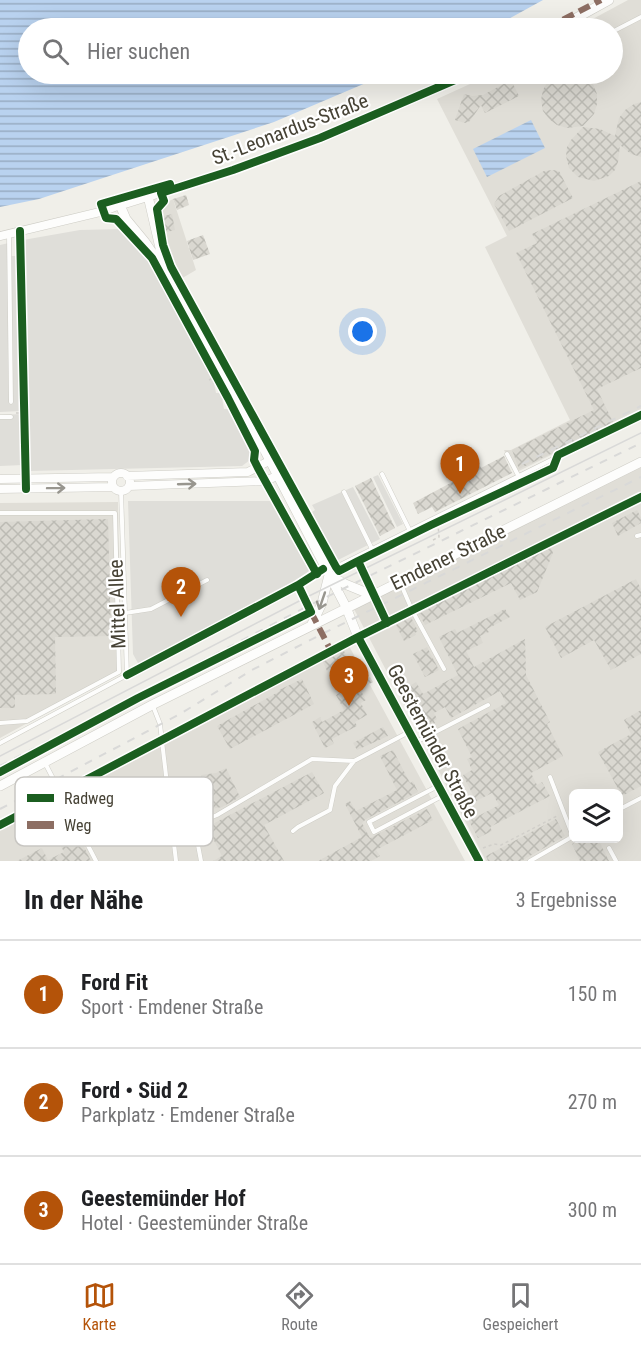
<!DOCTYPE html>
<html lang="de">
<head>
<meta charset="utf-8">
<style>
  :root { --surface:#fff; --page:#f2f2f2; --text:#202124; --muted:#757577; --line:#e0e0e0; --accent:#b45309 }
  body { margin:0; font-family:"Roboto Condensed",sans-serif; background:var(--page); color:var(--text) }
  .controls { position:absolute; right:18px; bottom:18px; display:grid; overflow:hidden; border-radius:9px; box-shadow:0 6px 24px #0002 }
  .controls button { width:54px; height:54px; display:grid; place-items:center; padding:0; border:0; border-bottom:2px solid var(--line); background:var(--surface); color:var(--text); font:30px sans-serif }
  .you { position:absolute; left:363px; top:332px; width:21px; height:21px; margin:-15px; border:4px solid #fff; border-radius:50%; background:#1a73e8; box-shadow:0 0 0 9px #1a73e833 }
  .badge { display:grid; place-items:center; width:39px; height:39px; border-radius:50%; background:var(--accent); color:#fff; font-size:20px; font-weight:700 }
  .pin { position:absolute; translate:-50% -50px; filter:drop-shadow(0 2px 3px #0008) }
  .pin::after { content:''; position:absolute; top:32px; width:21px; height:18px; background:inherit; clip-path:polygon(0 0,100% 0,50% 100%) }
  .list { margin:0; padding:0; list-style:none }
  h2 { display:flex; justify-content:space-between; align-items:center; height:78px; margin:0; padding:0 24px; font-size:26px }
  h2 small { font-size:20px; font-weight:400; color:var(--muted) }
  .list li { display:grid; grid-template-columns:39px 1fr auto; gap:18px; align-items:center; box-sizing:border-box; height:108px; padding:0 24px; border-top:2px solid var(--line) }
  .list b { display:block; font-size:22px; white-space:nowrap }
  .list p { margin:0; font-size:20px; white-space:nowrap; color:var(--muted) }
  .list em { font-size:20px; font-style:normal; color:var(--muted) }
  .icon { flex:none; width:33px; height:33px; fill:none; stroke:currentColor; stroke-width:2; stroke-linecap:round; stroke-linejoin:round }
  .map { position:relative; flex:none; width:641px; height:861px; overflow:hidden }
  .search { position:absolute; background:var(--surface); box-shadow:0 6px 24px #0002; left:18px; right:18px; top:18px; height:66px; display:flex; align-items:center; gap:15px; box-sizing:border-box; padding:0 21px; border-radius:33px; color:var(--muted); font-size:22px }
  .sheet { height:402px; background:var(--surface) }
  nav { display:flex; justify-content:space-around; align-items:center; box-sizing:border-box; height:84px; border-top:2px solid var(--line); background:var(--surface); font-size:16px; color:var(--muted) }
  nav a { display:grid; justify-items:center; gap:3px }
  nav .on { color:var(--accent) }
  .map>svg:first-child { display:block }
  .industrial { fill:#e0ded7; fill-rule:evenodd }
  .parking { fill:#dfded9 }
  .water { fill:url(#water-rules) }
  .building { fill:url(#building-cross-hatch) }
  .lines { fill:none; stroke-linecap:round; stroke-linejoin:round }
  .service-casing { stroke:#cecdc6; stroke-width:5 }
  .minor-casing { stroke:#cecdc6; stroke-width:9 }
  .tertiary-casing { stroke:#cecdc6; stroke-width:10 }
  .path { stroke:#d1cfca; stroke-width:1.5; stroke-dasharray:3 3; stroke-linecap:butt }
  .service { stroke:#fdfdfc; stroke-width:4 }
  .minor { stroke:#fdfdfc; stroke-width:8 }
  .tertiary { stroke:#fdfdfc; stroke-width:9 }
  .tram { stroke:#d9d9d8; stroke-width:1.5 }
  .rail { stroke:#d9d9d8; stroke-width:2; stroke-dasharray:8 8; stroke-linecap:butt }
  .quiet { stroke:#8d6e63; stroke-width:6; stroke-dasharray:12 6; stroke-linecap:butt }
  .cycleway-casing { stroke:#fff; stroke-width:11 }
  .cycleway { stroke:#1b5e20; stroke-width:8 }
  .oneway { stroke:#98968f }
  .labels { text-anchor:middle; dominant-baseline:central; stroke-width:4.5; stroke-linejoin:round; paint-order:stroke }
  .street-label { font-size:20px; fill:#464235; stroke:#fff }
  .key { fill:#fff; stroke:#c8c6c2; stroke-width:1.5 }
  .key-label { font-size:16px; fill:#464235 }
</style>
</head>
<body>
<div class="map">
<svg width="641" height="861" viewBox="0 0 641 861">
  <defs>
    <pattern id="water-rules" width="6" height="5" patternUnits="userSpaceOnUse" patternTransform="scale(1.5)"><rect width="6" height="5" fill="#b9d2ef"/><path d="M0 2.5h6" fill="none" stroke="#98acc2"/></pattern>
    <pattern id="building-cross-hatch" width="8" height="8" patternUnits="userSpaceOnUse" patternTransform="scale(1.5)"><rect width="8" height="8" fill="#dad8d1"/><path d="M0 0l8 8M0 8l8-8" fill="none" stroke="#bcbbb4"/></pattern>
  </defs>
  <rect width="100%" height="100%" fill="#f0efe9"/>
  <path class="industrial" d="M628,0H641V410L515,473L504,450H511L570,420L485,247L507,236L437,99L492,74H612V28H576Z
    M173,199L196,270L179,280L168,260L159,214L162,205Z
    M641,462V861H486L354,609ZM574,794H618V838H574Z
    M118,502L121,672L0,738V503Z
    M349,646L465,861H0V831Z"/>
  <path class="parking" d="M122,229L147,256L213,378L216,393H221L224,409H230L251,453L250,460L242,466L29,471L23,240L80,230Z
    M9,243V256H19L21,411L0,412V245Z
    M22,414L23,465L0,466V415Z
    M378,475L403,524L397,527L373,477Z
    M353,487L380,539L336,561L312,512L315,510L312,505Z
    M128,501H277L311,569L301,579L139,665L133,654Z"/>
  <path class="water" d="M0,0H543L492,28H28V74H387L274,122L39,199L0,207Z
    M531,120L545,148L487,177L473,149Z"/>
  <path class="building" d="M559,74H579L586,77L593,84L597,94V104L594,114L583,126L567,128L557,125L549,119L543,111L541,100L543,90L548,81Z
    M511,80L519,96L485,113L481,105L470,121L465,123L455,120L464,94L472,96L483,95Z
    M641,102V157L631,154L620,145L618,162L615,170L609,176L594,181L578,177L569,168L566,156L567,147L571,140L583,127L600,129L615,136L619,118L625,110L634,104Z
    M553,170L559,171L573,198L509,231L494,204L499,196L544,171Z
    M641,181V368L597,389L614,424L519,469L512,450L594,410L516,253L537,243L532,234Z
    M186,195L189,205L177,210L173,199Z
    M172,214L175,230L163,233L160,217Z
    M203,235L210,254L193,260L187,241Z
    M504,456L512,473L435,512L432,507L418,514L413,503L473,471L471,468L479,464L481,468Z
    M371,478L395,528L380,536L355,486Z
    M637,510L641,518V523L618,536L612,523Z
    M108,519L111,636L55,637L56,694L15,695V708H0V522Z
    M550,546L553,553L537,592L520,600L511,583L425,625L419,614L432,607L431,605Z
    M636,579L641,589V654L611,670L594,640L561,658L545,627Z
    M505,609L510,617L487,629L489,632L480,636L483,643L466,651L474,667L525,639L526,675L550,722L547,724L563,756L531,773L537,785L542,782L550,796L490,827L492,831L478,838L469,821L499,805L492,793L476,801L463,775L472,770L467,759L472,757L458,729L506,703L500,691L451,718L445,707L434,713L437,719L434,721L435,723L422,730L417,721L415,723L399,692L416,682L423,694L458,675L439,637L455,629L457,633Z
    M411,617L418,631L415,633L416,635L404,641L396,625Z
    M427,647L439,670L425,677L413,654Z
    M344,651L349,660L327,671L323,662Z
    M370,677L373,682L360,689L366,700L361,703L367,715L355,722L357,726L332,739L334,744L325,748L312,722L320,717L322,722L344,710L336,695Z
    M302,679L314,704L230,749L217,726L280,691L279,690Z
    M641,710V786L622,796L598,752L631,734L624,720Z
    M383,727L388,736L357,750L353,743Z
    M393,750L410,783L413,781L418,792L366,819L362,823L370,838L427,809L433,820L376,850L380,856L371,861H318L362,837L345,804L350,801L356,811L397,790L380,756Z
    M226,768L240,797L222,807L206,810L207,813L189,817L187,804L190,803L188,791H192L190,782L202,779L201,775L216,773Z
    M312,772L324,793L264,825L284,861H213L222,856L207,827Z
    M556,819L565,836L521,861H488L486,856Z
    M75,829L91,861H17L42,848L48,860L64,852L57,839Z
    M582,838H609L600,843L609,861H580L572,844Z"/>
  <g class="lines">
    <defs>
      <path id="service" d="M612,32L641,17
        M9,234L11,402
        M225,399L235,394
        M0,417H11
        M507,454L519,477
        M382,474L410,531
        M344,492L372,549
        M0,513H115L119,672L27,721L0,723
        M637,536L641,535
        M328,571L553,459
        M400,582L412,610L444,669
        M125,613L151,609L207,580
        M153,706L160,724L176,861
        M416,742L488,705
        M0,743L127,675L121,491
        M45,763L96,861
        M438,786L369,822L374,832L442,796
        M618,810L641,798
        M293,831L298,827L330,810L335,786L354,761L409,732
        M609,848L616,861
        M201,861L195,829L198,823L217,815L312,759L354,761
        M530,861L570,838L572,834L550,777"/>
      <path id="minor" d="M0,236L104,211L120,205
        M112 482a9 9 0 1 1 18 0a9 9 0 1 1-18 0Z
        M127,476L248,472L269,461
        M0,479L113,477
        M129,486L265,481L277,476
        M0,489L113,487"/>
      <path id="tertiary" d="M558,28L609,0
        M469,74L320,138L233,170L120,205L126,219L145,242L171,280L224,372L346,607L358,637L479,861
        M148,196L160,248L166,266
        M312,624L322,603L329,575L345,584L372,595
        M0,786L152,705L641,462"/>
    </defs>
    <use href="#service" class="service-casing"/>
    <use href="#minor" class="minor-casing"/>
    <use href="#tertiary" class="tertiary-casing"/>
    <path class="path" d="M209,380L216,376
      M16,413H24
      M281,507L282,506
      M432,527L439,524
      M293,528L294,527
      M433,540L439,537L438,523
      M359,563L363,562
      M364,573L368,571
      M483,848L494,844L501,845L557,816"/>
    <use href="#service" class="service"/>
    <use href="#minor" class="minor"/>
    <use href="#tertiary" class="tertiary"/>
    <path class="tram" d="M0,756L305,598L641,433"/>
    <path class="rail" d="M522,464L641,406
      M0,766L308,606L641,443
      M0,809L180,714L252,670L322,634L641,477"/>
    <path class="quiet" d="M547,28L601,0
      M311,612L331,651"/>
    <defs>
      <path id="cycleway" d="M170,184L101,204L106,218L116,219L152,258L228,398L255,451L254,460L258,468L317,574
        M20,231L26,489
        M358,561L431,525L553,468L558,455L641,415
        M387,623L358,561L339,571L336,567L171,267L163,245L157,209L164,201L161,193L233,170L320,138L469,74
        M358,637L479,861
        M127,675L298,585
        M0,772L138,698L311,612L298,585L323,569
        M0,825L358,637L641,497"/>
    </defs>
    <use href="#cycleway" class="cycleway-casing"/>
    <use href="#cycleway" class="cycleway"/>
  </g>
  <defs><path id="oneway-shaft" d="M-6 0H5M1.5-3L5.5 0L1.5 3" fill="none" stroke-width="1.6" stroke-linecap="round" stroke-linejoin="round" transform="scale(1.5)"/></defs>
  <g class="oneway">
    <use href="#oneway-shaft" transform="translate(187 484) rotate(-2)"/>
    <use href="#oneway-shaft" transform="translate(56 488) rotate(-1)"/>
    <use href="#oneway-shaft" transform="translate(322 601) rotate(109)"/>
  </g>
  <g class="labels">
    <g class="street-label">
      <text transform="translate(290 129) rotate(-21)">St.-Leonardus-Straße</text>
      <text transform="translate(448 557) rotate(-26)">Emdener Straße</text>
      <text transform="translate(117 604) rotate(-92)">Mittel Allee</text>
      <text transform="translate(433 741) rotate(62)">Geestemünder Straße</text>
    </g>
  </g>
  <rect x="15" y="777" width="198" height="69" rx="9" class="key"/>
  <rect x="27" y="794" width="27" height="8" fill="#1b5e20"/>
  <rect x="27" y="821" width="27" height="8" fill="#8d6e63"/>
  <g class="key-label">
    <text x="64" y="804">Radweg</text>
    <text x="64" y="831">Weg</text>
  </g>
</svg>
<div class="controls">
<button><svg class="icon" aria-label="layers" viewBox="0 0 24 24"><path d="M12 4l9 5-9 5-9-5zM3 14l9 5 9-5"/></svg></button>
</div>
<div class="you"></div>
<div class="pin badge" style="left:460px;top:494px">1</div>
<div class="pin badge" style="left:181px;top:617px">2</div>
<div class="pin badge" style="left:349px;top:706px">3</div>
<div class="search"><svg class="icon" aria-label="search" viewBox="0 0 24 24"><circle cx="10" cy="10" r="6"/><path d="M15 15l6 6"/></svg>Hier suchen</div>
</div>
<section class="sheet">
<h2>In der Nähe<small>3 Ergebnisse</small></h2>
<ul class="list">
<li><span class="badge">1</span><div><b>Ford Fit</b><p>Sport · Emdener Straße</p></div><em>150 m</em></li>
<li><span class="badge">2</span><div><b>Ford • Süd 2</b><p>Parkplatz · Emdener Straße</p></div><em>270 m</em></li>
<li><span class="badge">3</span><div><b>Geestemünder Hof</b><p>Hotel · Geestemünder Straße</p></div><em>300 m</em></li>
</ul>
</section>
<nav>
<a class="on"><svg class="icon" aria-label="map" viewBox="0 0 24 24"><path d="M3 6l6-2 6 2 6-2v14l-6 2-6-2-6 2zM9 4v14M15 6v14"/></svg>Karte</a>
<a><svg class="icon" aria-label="directions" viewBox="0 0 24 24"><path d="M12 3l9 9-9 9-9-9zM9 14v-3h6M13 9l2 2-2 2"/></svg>Route</a>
<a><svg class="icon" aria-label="saved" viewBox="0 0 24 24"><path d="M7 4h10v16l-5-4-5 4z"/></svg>Gespeichert</a>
</nav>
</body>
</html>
